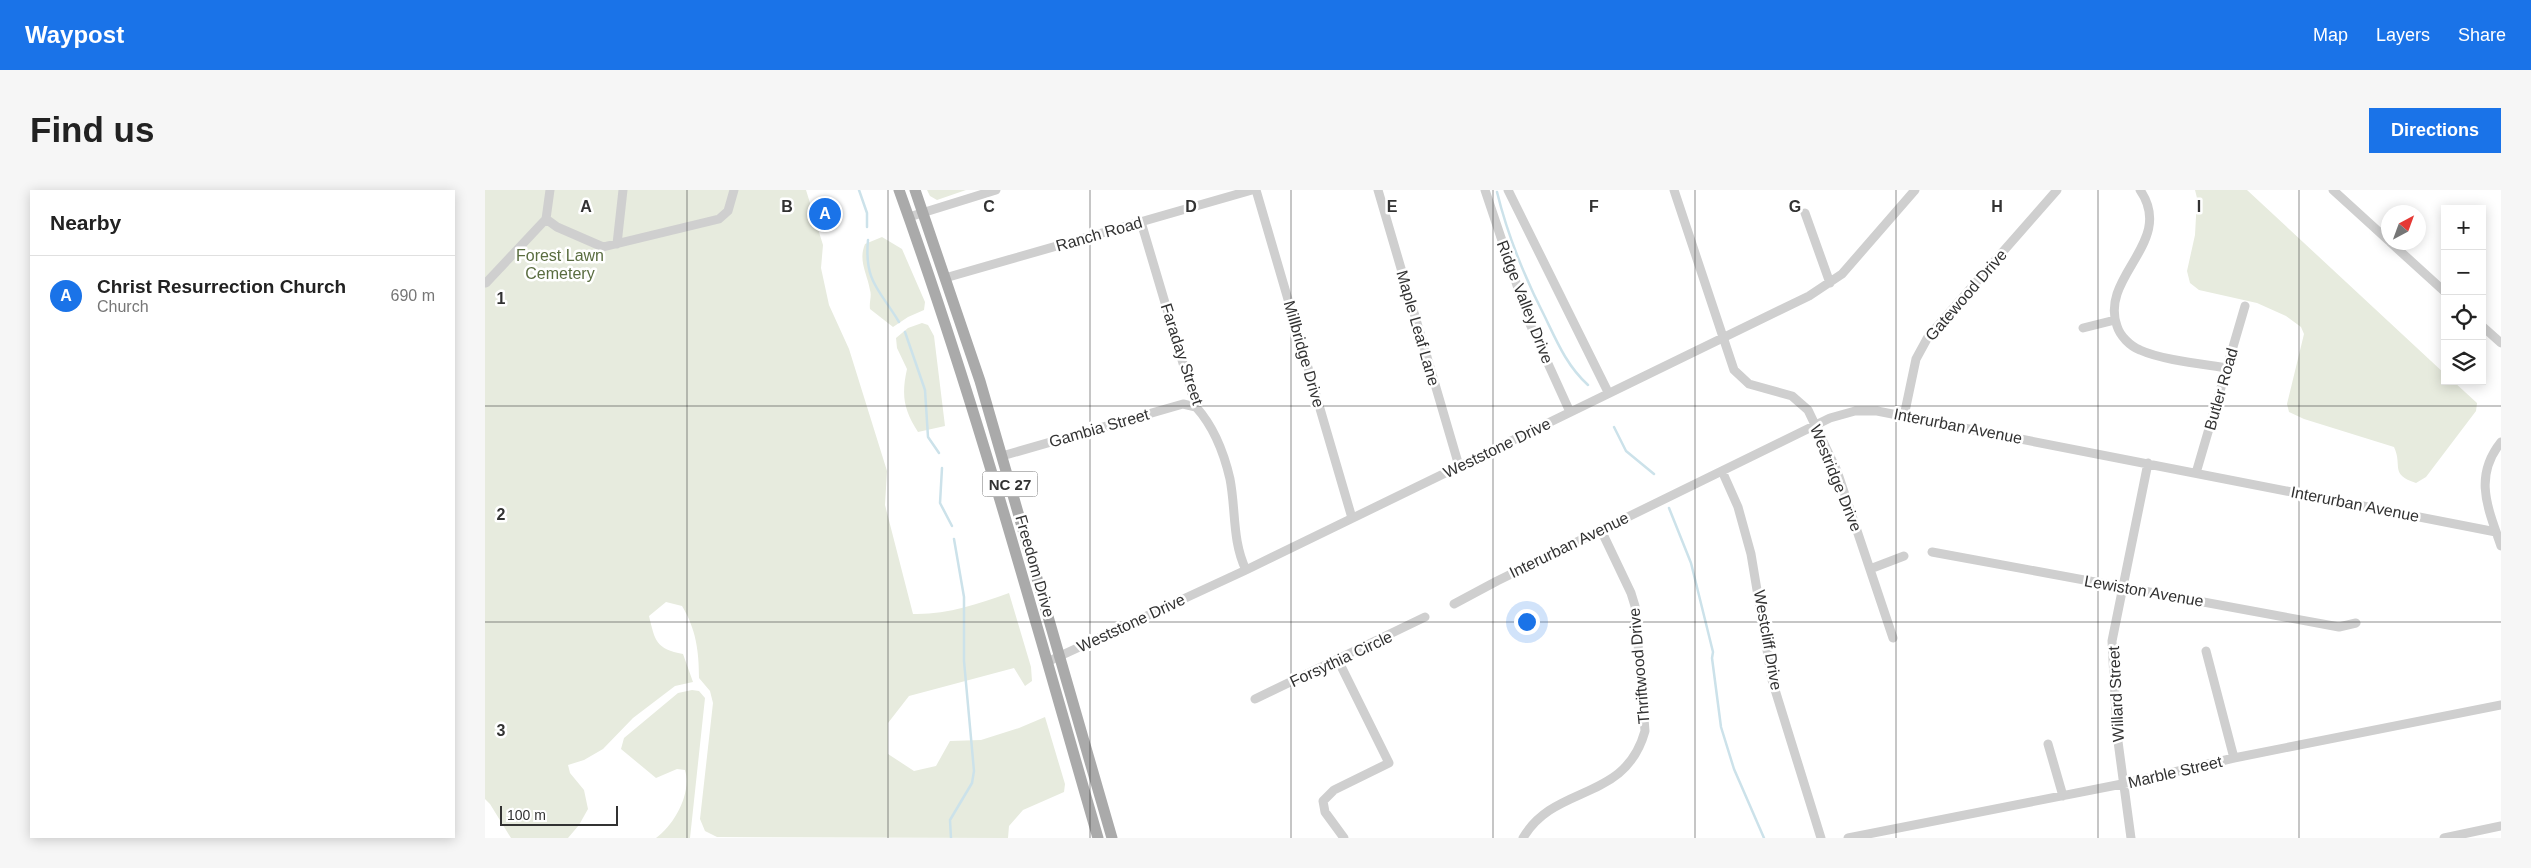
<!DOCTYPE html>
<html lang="en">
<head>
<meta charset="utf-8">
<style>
  :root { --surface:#fff; --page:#f6f6f6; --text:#222; --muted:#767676; --line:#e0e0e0; --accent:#1a73e8 }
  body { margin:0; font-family:Arial,sans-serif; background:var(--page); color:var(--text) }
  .controls { position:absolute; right:15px; top:15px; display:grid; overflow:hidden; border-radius:0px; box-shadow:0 2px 12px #0003 }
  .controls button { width:45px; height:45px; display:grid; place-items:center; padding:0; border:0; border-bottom:1px solid var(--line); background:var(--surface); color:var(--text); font:25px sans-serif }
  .compass { position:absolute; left:1896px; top:15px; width:45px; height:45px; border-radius:50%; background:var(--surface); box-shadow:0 2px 12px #0003; rotate:41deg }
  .scale { position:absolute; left:15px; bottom:12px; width:118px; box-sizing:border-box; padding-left:5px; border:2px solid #323232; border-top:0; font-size:14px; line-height:18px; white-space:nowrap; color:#323232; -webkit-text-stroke:4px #fff; paint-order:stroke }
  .you { position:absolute; left:1041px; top:431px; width:18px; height:18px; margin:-12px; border:4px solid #fff; border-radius:50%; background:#1a73e8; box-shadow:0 0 0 8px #1a73e833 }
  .badge { display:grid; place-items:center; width:32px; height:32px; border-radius:50%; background:var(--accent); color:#fff; font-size:16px; font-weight:700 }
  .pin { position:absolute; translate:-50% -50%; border:2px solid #fff; box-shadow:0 1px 5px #0006 }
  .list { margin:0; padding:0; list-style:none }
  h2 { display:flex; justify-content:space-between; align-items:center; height:65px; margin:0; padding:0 20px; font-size:21px }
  h2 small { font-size:16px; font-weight:400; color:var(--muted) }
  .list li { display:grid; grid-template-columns:32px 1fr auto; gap:15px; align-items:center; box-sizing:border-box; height:80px; padding:0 20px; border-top:1px solid var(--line) }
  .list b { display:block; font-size:19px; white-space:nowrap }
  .list p { margin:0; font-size:16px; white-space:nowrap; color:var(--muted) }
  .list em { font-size:16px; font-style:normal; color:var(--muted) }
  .icon { flex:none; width:28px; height:28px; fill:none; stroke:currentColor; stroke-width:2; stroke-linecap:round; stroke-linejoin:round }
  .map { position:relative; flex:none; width:2016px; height:648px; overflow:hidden; border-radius:0px }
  header { display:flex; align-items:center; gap:30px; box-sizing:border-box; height:70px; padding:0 25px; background:var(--accent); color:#fff }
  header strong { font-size:24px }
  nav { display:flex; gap:28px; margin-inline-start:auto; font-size:18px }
  .intro { display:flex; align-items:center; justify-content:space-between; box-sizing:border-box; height:120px; padding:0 30px }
  h1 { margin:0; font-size:35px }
  .button { padding:12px 22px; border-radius:0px; background:var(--accent); color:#fff; font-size:18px; font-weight:700 }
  main { display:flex; gap:30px; padding:0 30px }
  aside { flex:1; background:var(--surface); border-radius:0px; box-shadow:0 2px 12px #0003 }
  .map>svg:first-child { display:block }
  .green { fill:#e7ebde }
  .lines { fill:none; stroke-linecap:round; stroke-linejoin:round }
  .stream { stroke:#cce2ea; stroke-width:2.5 }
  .minor { stroke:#cfcfcf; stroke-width:9 }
  .major { stroke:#aaa; stroke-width:11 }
  .grid { fill:none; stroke:#323232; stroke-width:1; stroke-opacity:0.55 }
  .labels { text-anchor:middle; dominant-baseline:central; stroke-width:5; stroke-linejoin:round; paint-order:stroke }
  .shield { fill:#fff; stroke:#707070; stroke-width:1 }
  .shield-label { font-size:15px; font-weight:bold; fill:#323232 }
  .street-label { font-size:16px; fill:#323232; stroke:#fff }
  .park-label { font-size:16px; fill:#5a6d40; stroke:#fff }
  .grid-label { font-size:16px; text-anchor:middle; font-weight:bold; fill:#323232; stroke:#fff; stroke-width:5; stroke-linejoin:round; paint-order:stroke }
</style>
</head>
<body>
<header>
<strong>Waypost</strong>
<nav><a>Map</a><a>Layers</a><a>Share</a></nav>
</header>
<div class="intro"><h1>Find us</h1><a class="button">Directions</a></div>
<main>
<aside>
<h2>Nearby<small></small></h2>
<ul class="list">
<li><span class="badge">A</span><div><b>Christ Resurrection Church</b><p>Church</p></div><em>690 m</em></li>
</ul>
</aside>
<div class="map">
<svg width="2016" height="648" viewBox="0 0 2016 648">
  <rect width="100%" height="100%" fill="#fff"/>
  <path class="green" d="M0,0H321L338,55L336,78L344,115L364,159L402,281L400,315L428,424C461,425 493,414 524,403L546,477L547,491L540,496L529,478L424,506L403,533V564L429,581L451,576L465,551L496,550L534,538L560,527L580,594L579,602L538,620L524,636L523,648L232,647L220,641L215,629L228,513L225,501L214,488C214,461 211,439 197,416L181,412L164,426C170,451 171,459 198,464L208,492L190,496L148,528L118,559L99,570L83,575L85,583L99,600L103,619L94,635L83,648H26L5,614L0,609Z
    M442,0H481L452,10L445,6Z
    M1710,0H1762L1960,184V191H1968L1992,213L1991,221L1941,287L1931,293C1904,284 1918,276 1909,257L1819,229L1804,222L1802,214L1819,144L1816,137L1801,126L1772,113L1714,100L1705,93L1702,81L1710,45L1712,8Z
    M397,47L417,59L440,112L439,120L423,127L408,137L385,119C384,112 387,106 385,100C382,83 373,71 380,54Z
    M437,133L443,135L449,146L460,236L433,242C419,220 416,206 422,179L412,158L411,148L423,138Z
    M207,500L214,501L220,508L205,648H171C189,635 207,604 200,580L192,579L171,588L136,559L139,548L193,503Z"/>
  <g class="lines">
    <path class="stream" d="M374,0L382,23V37
      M1012,2C1023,47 1039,86 1060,127C1072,152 1082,176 1103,195
      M383,50C379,92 395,100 414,132
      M420,142L440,200L443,247L454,263
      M1129,237L1141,261L1169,284
      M457,278L455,313L467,336
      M1184,318L1206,373L1228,462L1227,468L1236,537L1249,579L1279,648
      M466,648L465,630L487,593L489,581L479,471V407L469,349"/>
    <path class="minor" d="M65,0L61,29L72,37L118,57L234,29L243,21L249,0
      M771,0L867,328
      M893,0L974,276
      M1000,0L1045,134L1085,222
      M1023,0L1123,202
      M1189,0L1249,180L1264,194L1307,206L1323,220L1352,281L1408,448
      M1655,0C1691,52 1614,86 1632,136C1635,146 1645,156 1655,160C1677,170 1717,174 1742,178
      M1848,0L1904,51
      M1320,23L1345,93
      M424,27L511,0
      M656,32L711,217C729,237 739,263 745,289C751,320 747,351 761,380
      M1905,52L1960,102
      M132,54L138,0
      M460,88L767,0
      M1,93L61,29
      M1997,136L2016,153
      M1598,138L1630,130
      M1419,226L1431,169L1443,147L1572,0
      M2016,252C1988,287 2003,318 2016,356
      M517,266L698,214L711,217
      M1237,281L1253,317L1266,364L1287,490L1336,648
      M1711,283L1760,116
      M1447,362L1854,437L1871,433
      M1385,379L1419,366
      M969,414L1012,391L1345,228L1370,221H1392L2011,342
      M1721,461L1749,568
      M853,470L904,573L849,600L838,611L840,622L859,648
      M562,472L761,380L1324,106L1357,84L1430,0
      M770,509L940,427
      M1563,554L1578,606
      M1038,648C1070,593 1140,613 1160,541L1150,416L1146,403L1116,340
      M1363,648L1637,594L1749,568L2016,515
      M1646,648L1632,544L1627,451L1663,273
      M1959,648L2016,636"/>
    <path class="major" d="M414,0C491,213 550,431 613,648
      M430,0L495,191L627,648"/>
  </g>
  <path class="grid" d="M202,0V648M403,0V648M605,0V648M806,0V648M1008,0V648M1210,0V648M1411,0V648M1613,0V648M1814,0V648M0,216H2016M0,432H2016"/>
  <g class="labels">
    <rect class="shield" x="497.5" y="281.5" width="55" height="25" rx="4"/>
    <g class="shield-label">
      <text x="525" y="294">NC 27</text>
    </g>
    <g class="street-label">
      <text transform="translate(614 44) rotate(-16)">Ranch Road</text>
      <text transform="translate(1481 105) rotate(-49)">Gatewood Drive</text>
      <text transform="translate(1040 112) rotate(69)">Ridge Valley Drive</text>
      <text transform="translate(933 138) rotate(74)">Maple Leaf Lane</text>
      <text transform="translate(697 164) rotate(72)">Faraday Street</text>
      <text transform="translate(819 164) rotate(74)">Millbridge Drive</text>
      <text transform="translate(1736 199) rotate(-74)">Butler Road</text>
      <text transform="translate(1473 236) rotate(11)">Interurban Avenue</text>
      <text transform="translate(614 238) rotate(-16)">Gambia Street</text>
      <text transform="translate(1012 258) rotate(-26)">Weststone Drive</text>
      <text transform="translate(1351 288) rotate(68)">Westridge Drive</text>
      <text transform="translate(1870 314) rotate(11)">Interurban Avenue</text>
      <text transform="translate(1084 355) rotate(-26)">Interurban Avenue</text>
      <text transform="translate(550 376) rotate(74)">Freedom Drive</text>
      <text transform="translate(1659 401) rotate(10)">Lewiston Avenue</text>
      <text transform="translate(646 433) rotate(-25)">Weststone Drive</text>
      <text transform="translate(1283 450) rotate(80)">Westcliff Drive</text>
      <text transform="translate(856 469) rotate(-25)">Forsythia Circle</text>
      <text transform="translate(1154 476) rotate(-95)">Thriftwood Drive</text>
      <text transform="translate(1631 504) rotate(-93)">Willard Street</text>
      <text transform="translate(1690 582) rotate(-13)">Marble Street</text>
    </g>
    <g class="park-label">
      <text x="75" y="65">Forest Lawn<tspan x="75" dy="18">Cemetery</tspan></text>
    </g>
  </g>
  <g class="grid-label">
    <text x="101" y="22">A</text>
    <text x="302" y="22">B</text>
    <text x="504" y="22">C</text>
    <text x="706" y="22">D</text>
    <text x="907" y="22">E</text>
    <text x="1109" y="22">F</text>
    <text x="1310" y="22">G</text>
    <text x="1512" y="22">H</text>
    <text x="1714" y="22">I</text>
    <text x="16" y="114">1</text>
    <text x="16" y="330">2</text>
    <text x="16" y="546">3</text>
  </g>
</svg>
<div class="controls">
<button>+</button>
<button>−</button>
<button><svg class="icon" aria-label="locate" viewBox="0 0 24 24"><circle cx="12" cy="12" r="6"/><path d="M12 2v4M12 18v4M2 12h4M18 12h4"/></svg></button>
<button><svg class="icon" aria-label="layers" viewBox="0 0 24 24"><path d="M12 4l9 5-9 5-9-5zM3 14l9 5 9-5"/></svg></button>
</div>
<svg class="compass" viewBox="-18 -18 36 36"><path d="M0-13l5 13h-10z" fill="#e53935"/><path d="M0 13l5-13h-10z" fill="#767676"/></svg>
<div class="scale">100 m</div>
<div class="you"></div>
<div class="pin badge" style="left:340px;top:24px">A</div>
</div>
</main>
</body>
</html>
